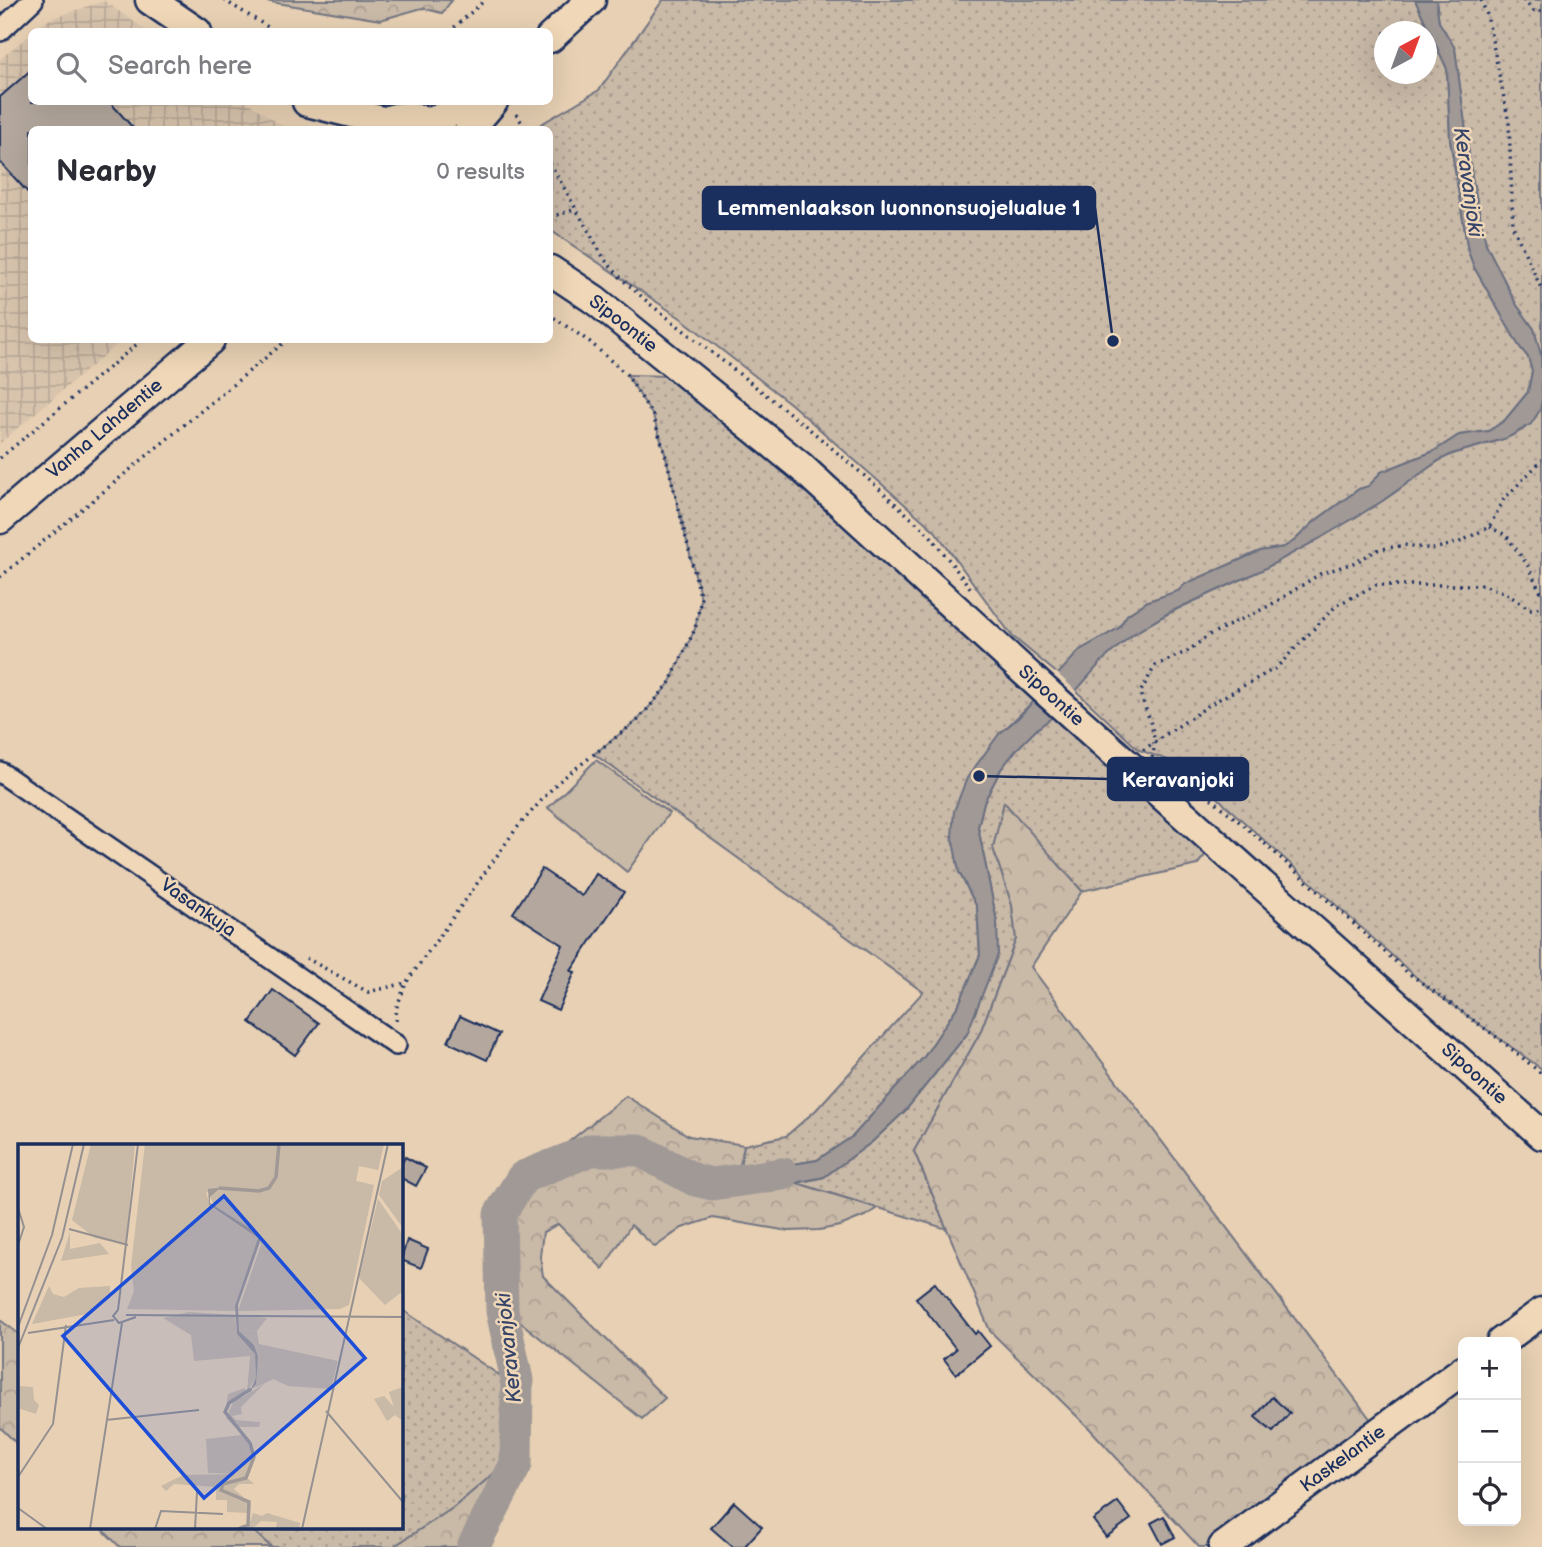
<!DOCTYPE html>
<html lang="en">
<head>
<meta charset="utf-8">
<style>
  :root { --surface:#fff; --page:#f2f2f3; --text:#2b2b33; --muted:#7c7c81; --line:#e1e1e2 }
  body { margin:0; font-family:"Balsamiq Sans",sans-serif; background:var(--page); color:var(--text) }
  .controls { position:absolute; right:21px; bottom:21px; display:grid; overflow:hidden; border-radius:10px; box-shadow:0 7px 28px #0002 }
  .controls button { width:63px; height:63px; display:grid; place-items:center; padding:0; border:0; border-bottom:2px solid var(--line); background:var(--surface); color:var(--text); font:35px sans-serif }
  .compass { position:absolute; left:1374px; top:21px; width:63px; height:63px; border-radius:50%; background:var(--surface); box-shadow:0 7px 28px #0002; rotate:41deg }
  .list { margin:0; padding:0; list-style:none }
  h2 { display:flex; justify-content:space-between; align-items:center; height:91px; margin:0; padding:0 28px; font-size:30px }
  h2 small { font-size:23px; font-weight:400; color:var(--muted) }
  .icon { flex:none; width:38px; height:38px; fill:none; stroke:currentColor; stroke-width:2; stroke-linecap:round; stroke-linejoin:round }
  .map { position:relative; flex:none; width:1542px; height:1547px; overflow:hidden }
  .search { position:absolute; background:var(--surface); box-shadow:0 7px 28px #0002; left:28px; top:28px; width:525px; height:77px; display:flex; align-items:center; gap:18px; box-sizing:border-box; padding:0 24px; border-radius:10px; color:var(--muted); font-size:26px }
  .panel { position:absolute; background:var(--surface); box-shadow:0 7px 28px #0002; left:28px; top:126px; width:525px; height:217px; border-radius:10px }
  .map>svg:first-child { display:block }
  .industrial { fill:url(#industrial-grid) }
  .grass { fill:url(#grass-dots); stroke:#727482; stroke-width:2; fill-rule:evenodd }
  .forest { fill:url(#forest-crowns); stroke:#727482; stroke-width:2 }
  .pitch { fill:#c9b9a7; stroke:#727482; stroke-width:2 }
  .water { fill:#a09996; stroke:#6b6f80; stroke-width:2 }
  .pier { fill:#e7d0b3 }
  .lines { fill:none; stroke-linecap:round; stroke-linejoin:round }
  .river { stroke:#a09996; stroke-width:33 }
  .building { fill:#b4a89e; stroke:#1b2f5e; stroke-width:2 }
  .street-casing { stroke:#1b2f5e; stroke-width:24 }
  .secondary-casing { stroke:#1b2f5e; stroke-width:33 }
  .path { stroke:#1b2f5e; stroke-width:3.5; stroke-dasharray:2 5; stroke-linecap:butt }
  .street { stroke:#efd7b7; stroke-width:19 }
  .secondary { stroke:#efd7b7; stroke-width:28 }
  .labels { text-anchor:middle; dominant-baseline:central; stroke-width:5; stroke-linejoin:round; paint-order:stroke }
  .street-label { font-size:19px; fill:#1b2f5e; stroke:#efd7b7 }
  .water-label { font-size:21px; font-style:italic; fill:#364469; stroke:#efd7b7 }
  .inset-river { fill:none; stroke:#a09996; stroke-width:3.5 }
  .inset-road { fill:none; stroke:#959091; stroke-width:2 }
  .view { fill:#1d4ed8; fill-opacity:0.15; stroke:#1d4ed8; stroke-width:3.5 }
  .inset-edge { fill:none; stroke:#1b2f5e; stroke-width:3.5 }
  .leader { fill:none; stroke:#1b2f5e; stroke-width:2.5 }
  .callout-dot { fill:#1b2f5e; stroke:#efd7b7; stroke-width:2.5 }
  .callout { fill:#1b2f5e; stroke:#1b2f5e; stroke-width:2.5 }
  .callout-label { font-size:21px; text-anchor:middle; font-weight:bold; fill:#fff }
</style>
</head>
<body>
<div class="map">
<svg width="1542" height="1547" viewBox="0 0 1542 1547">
  <defs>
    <pattern id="industrial-grid" width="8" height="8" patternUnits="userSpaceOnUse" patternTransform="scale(1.75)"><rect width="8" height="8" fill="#d8c4ad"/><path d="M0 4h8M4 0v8" fill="none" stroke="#b9a997"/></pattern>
    <pattern id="grass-dots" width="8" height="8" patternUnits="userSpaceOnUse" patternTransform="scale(1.75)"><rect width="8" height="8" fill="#c9b9a7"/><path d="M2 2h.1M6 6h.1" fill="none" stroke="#ac9f92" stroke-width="1.8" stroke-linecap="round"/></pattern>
    <pattern id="forest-crowns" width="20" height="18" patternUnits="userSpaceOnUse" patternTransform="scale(1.75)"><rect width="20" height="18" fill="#c9b9a7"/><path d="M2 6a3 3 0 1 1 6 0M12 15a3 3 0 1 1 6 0" fill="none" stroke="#ac9f92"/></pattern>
  </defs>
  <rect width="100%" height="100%" fill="#e7d0b3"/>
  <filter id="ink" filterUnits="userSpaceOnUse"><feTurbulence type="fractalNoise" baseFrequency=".0143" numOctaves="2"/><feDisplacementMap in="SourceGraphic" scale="14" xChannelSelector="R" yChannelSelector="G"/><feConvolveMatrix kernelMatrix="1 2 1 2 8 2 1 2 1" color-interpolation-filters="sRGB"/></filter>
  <g filter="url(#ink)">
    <path class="industrial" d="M104,1L147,31H34L50,19Z
      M31,34L32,102H247L287,129L32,130V340H122L0,443V59Z"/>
    <path class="grass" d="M663,0H1415L1438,44L1447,69L1450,139L1468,251L1474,267L1519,346L1528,357L1532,371L1528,392L1505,420L1489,431L1459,435L1434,451L1381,472L1369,486L1359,489L1315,521L1294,541L1284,547L1260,551L1185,584L1179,591L1148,601L1127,615L1119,628L1080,650L1059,675L1012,636L935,531L791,404L682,319L550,230V130H531L599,90ZM1384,32H1426V74H1384Z
      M1436,0H1542V362L1534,329L1516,304L1486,244L1472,177L1455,50L1439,22Z
      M627,375L674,376L1008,657L995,667L1003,668L1036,698C1021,715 1002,729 989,749L959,872L977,907L980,955L959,1004L924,1057L853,1136L817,1160L782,1166H758L738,1175L744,1145L786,1136L816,1110L923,992L594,754L638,720L669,684L695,629L701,599L665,453L653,416Z
      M1542,399V1069L1427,987L1224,804L1192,770L1188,772L1176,763L1139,750L1075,690C1094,669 1114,647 1137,632C1177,605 1224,590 1266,567C1305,546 1344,525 1382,501C1402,489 1419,473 1439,461C1472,440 1533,448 1542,399Z
      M1055,715L1206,854L1197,865L1082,891L1004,803L993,848L1012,905L1016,939L980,1033L914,1151L947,1229L797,1183L824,1177L872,1142L905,1111L967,1034L997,922L978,827L984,802L1001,769L1017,749L1038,728Z
      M401,1309L508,1381L510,1460L453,1508L393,1547H271L250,1528H401Z"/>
    <path class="forest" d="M259,0H452L442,13L422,8L380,20Z
      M1004,802L1082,891L1031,967L1380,1432L1223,1547H1199L1090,1429L990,1331L914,1151L980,1033L1016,939L1012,905L993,848Z
      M626,1096L689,1136L744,1145L738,1175L711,1181L696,1176L639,1146L589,1145L546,1160Z
      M592,1153L637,1154L691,1183L713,1189L745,1193L797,1183L877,1208L867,1215L840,1226L819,1230L788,1231L713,1218L682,1228L655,1247L631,1225L603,1269L558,1224L543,1232L540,1256L543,1276L665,1398L642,1419L505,1310L504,1215L525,1181Z
      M0,1320L19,1334V1446L0,1427Z
      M510,1460L466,1547H393L453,1508Z
      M101,1528H250L271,1547H120Z"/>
    <path class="pitch" d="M596,760L669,813L627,872L548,808Z"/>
    <path class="water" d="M1415,0H1436L1439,22L1455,48L1472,177L1486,244L1516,304L1534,329L1541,355L1542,399L1540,410L1531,424L1507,438L1452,454L1438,461L1381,502L1319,539L1262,570L1170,612L1133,634L1102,661L1055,715L1038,728L1017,749L1001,769L984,802L978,827L997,922L998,954L967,1034L905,1111L872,1142L824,1177L745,1193L738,1175L758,1166H782L817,1160L853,1136L924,1057L959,1004L980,955L977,907L959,872L952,836L954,811L967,778L999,734L1018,718L1080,650L1119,628L1127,615L1148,601L1178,591L1185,584L1260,551L1284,547L1294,541L1315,521L1359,489L1369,486L1381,472L1434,451L1459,435L1489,431L1505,420L1528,392L1532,371L1528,357L1519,346L1474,267L1468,251L1450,139L1447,69Z"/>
    <path class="pier" d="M1056,672L1077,692L1058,717L1034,696Z"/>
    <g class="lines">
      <path class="river" d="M473,1547L516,1464L517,1380L502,1311L500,1214L523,1177L591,1150H639L695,1180L712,1184L783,1174"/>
    </g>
    <path class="building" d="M32,69V102H110L135,130H32V197L0,162V97Z
      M542,869L582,896L596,874L624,892L571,971L575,972L558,1010L538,1001L563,945L513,913Z
      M273,990L319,1023L295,1055L250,1022Z
      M460,1016L499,1034L487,1060L448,1042Z
      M405,1157L426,1168L416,1186L401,1178V1165Z
      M407,1240L428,1249L421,1268L401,1260Z
      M935,1283L975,1334L978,1331L990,1346L956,1374L944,1359L956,1349L916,1298Z
      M1272,1397L1290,1413L1273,1432L1255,1417Z
      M734,1502L762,1527L744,1547H733L711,1528Z
      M1118,1502L1131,1519L1106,1537L1093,1520Z
      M1164,1516L1175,1537L1162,1544L1151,1523Z"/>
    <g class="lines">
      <defs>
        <path id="street" d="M0,31L33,0
          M0,772L396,1045"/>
        <path id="secondary" d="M150,0L197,32
          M550,38L591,0
          M307,102L383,121
          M426,122L443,117L464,102
          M371,130C391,114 417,111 437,130
          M469,130L493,102
          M550,270L595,300L800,466L1050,695L1542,1135
          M0,519L210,340
          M1501,1342L1542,1312
          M1223,1547L1463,1370"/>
      </defs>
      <use href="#street" class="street-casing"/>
      <use href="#secondary" class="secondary-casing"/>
      <path class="path" d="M224,0L276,32
        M1481,0L1487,15L1509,123L1513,227L1542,290
        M1523,0L1534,11H1542
        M449,32L485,0
        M516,114L527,130
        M550,163L605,260L622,279L650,304L807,427L867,478L930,535L971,589
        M550,217L577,209
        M0,458L142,340
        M1489,527L1506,535L1528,566L1542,595
        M0,577L287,340
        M1143,750L1214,702L1276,668L1337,605L1376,585H1483L1504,592L1530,609L1542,607
        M1152,758C1159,735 1147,715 1140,693L1155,666L1188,651L1209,635L1269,606L1320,574L1356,562L1377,550L1404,545L1433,549L1458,543L1489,527L1504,499L1542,460
        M1166,766L1179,771L1262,841L1407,972L1502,1041L1542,1074
        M306,958L368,992L406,983
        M396,1021V1009L406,983L516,829L557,783L638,720L669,684L695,629L701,599L665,453L653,416L627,375L590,342L550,315"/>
      <use href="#street" class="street"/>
      <use href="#secondary" class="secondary"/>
    </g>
  </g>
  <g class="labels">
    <g class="street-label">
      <text transform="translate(623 324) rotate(38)">Sipoontie</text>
      <text transform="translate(105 429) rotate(-40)">Vanha Lahdentie</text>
      <text transform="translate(1051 696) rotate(42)">Sipoontie</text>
      <text transform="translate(198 908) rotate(35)">Vasankuja</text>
      <text transform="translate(1474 1074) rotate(42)">Sipoontie</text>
      <text transform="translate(1343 1459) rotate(-36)">Kaskelantie</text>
    </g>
    <g class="water-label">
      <text transform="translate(1468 182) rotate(82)">Keravanjoki</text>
      <text transform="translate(509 1348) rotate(-96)">Keravanjoki</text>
    </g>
  </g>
  <g transform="translate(18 1144)">
    <rect width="385" height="385" fill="#e7d0b3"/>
    <path d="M73,0H117L108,101L77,94L54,76ZM127,0H258L188,49L193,63L240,94L217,167L109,165L116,147L113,122ZM262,0H366L360,26L341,22L338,37L356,41L331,161L322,165L220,167L243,101L242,92L197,63L192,53ZM385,23V84L361,51L364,37ZM360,55L385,91V147L367,161L341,134ZM171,168L217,171L219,190L237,210L238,234L229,248L232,212L176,217L173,191L145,174ZM220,171L249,174L239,187L223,185L237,198L245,230L256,235L236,244L240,212L236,201L221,187ZM385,243V277L377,271L369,277L356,255L366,252L376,263L371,248ZM224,291L231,299L223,330L190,329L188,295Z" fill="#c9b9a7"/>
    <path d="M219,0H279L277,42L244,62L238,74L204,43L195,44L198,30L213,15ZM332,0H366L360,24L332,21ZM52,88V105L82,99L91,110L43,117ZM31,142L35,150L46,153L61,144L92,142V153L69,170L14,180ZM223,185L239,187L241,200L320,217L313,245L270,242L245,230L237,198ZM0,234L2,242L15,243L16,256L21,261L18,270L0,264ZM247,239L223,263L224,270L214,272L218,276L242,278L241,283H217L208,274L216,256L208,264L210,250L227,244V251L217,254L225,253ZM231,299L235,313L228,333L204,339L202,346L230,359L232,369L209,368V356H198V343L156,340L148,347L143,342L165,331L223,330ZM229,334L236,340H221L216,345L231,358L203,346L205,340ZM235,369L244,372L249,369L282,379L281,385H258L259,378L243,377L234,385H223L231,381Z" fill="#c9b9a7"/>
    <path d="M204,43L192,53V59L239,89L243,95L220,161L221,187L236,201L240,212L238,240L231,249L238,234L237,210L219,190L217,162L240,94L191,61L190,45Z" fill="#a09996"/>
    <path class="inset-river" d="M201,44L241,47L251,44L258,33L261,0M220,385L230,381L231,358L203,346L205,340L228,334L236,313L232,299L207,268L211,259L233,245"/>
    <path class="inset-road" d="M51,85L110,101M0,101L6,83L0,64M100,166L120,0M100,166L95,172L101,179L118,173M108,171L385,173M0,183L34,91L55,0M10,189L96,176M0,204L44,94L66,0M308,267L385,358M88,276L181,266M0,333L35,280L48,181M0,364L29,385M72,385L104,179M137,385L143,367L205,370M177,385L179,348M284,385L370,0"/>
    <path class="view" d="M206,52L347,214L186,354L45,192Z"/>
    <rect width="385" height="385" class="inset-edge"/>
  </g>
  <path class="leader" d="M1113 341L1095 208M979 776L1108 779"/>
  <g class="callout-dot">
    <circle cx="1113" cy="341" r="7"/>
    <circle cx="979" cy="776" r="7"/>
  </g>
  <g class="callout">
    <rect x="703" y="187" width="392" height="42" rx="7"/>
    <rect x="1108" y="758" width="140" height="42" rx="7"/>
  </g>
  <g class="callout-label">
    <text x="899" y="215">Lemmenlaakson luonnonsuojelualue 1</text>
    <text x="1178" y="787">Keravanjoki</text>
  </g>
</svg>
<div class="controls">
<button>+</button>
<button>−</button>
<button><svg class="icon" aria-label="locate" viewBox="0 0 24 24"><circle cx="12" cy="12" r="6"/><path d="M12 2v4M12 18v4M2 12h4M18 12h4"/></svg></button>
</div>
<svg class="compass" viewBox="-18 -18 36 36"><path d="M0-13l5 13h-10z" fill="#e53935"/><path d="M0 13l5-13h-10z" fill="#7c7c81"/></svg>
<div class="search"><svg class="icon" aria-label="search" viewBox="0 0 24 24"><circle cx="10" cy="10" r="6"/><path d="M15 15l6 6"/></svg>Search here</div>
<section class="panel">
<h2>Nearby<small>0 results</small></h2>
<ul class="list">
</ul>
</section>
</div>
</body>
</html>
